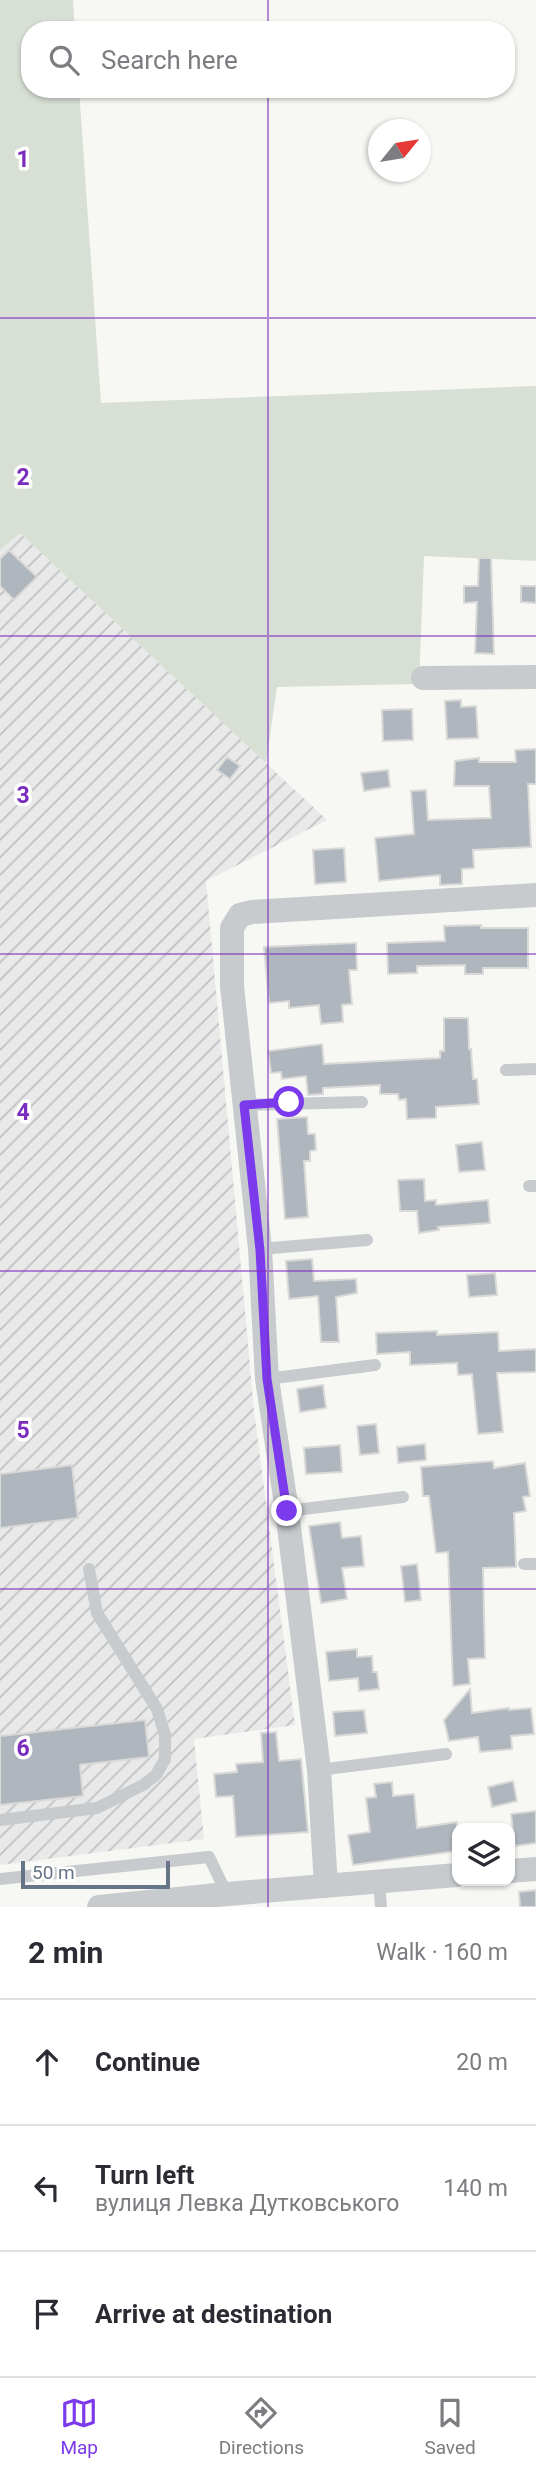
<!DOCTYPE html>
<html lang="en">
<head>
<meta charset="utf-8">
<style>
  :root { --surface:#fff; --page:#f2f2f3; --text:#2b2b33; --muted:#7c7c81; --line:#e1e1e2; --accent:#7c3aed }
  body { margin:0; font-family:Roboto,sans-serif; background:var(--page); color:var(--text) }
  .controls { position:absolute; right:21px; bottom:21px; display:grid; overflow:hidden; border-radius:14px; box-shadow:0 2px 5px #0004 }
  .controls button { width:63px; height:63px; display:grid; place-items:center; padding:0; border:0; border-bottom:2px solid var(--line); background:var(--surface); color:var(--text); font:35px sans-serif }
  .compass { position:absolute; left:368px; top:119px; width:63px; height:63px; border-radius:50%; background:var(--surface); box-shadow:0 2px 5px #0004; rotate:60deg }
  .scale { position:absolute; left:21px; bottom:18px; width:149px; box-sizing:border-box; padding-left:7px; border:4px solid #657587; border-top:0; font-size:19px; line-height:24px; white-space:nowrap; color:#657587; -webkit-text-stroke:5px #fff; paint-order:stroke }
  .stop { position:absolute; width:21px; height:21px; margin:-16px; border:5px solid #7c3aed; border-radius:50%; background:#fff }
  .stop.end { background:#7c3aed; border-color:#fff; box-shadow:0 2px 7px #0008 }
  .list { margin:0; padding:0; list-style:none }
  h2 { display:flex; justify-content:space-between; align-items:center; height:91px; margin:0; padding:0 28px; font-size:30px }
  h2 small { font-size:23px; font-weight:400; color:var(--muted) }
  .list li { display:grid; grid-template-columns:46px 1fr auto; gap:21px; align-items:center; box-sizing:border-box; height:126px; padding:0 28px; border-top:2px solid var(--line) }
  .list b { display:block; font-size:26px; white-space:nowrap }
  .list p { margin:0; font-size:23px; white-space:nowrap; color:var(--muted) }
  .list em { font-size:23px; font-style:normal; color:var(--muted) }
  .icon { flex:none; width:38px; height:38px; fill:none; stroke:currentColor; stroke-width:2; stroke-linecap:round; stroke-linejoin:round }
  .map { position:relative; flex:none; width:536px; height:1907px; overflow:hidden }
  .search { position:absolute; background:var(--surface); box-shadow:0 2px 5px #0004; left:21px; right:21px; top:21px; height:77px; display:flex; align-items:center; gap:18px; box-sizing:border-box; padding:0 24px; border-radius:28px; color:var(--muted); font-size:26px }
  .sheet { height:469px; background:var(--surface) }
  nav { display:flex; justify-content:space-around; align-items:center; box-sizing:border-box; height:98px; border-top:2px solid var(--line); background:var(--surface); font-size:19px; color:var(--muted) }
  nav a { display:grid; justify-items:center; gap:4px }
  nav .on { color:var(--accent) }
  .map>svg:first-child { display:block }
  .industrial { fill:url(#industrial-furrows) }
  .garden { fill:#d8e0d5 }
  .building { fill:#afb6bd; stroke:#d9d9d7; stroke-width:2 }
  .lines { fill:none; stroke-linecap:round; stroke-linejoin:round }
  .lane { stroke:#c7cbce; stroke-width:12 }
  .street { stroke:#c7cbce; stroke-width:24 }
  .route { stroke:#7c3aed; stroke-width:9 }
  .grid { fill:none; stroke:#7b2cbf; stroke-width:2; stroke-opacity:0.55 }
  .grid-label { font-size:23px; text-anchor:middle; font-weight:bold; fill:#7b2cbf; stroke:#fff; stroke-width:7; stroke-linejoin:round; paint-order:stroke }
</style>
</head>
<body>
<div class="map">
<svg width="536" height="1907" viewBox="0 0 536 1907">
  <defs>
    <pattern id="industrial-furrows" width="10" height="10" patternUnits="userSpaceOnUse" patternTransform="scale(1.75)"><rect width="10" height="10" fill="#e8e9e8"/><path d="M-1 1l2-2M0 10L10 0M9 11l2-2" fill="none" stroke="#c0c1c2"/></pattern>
  </defs>
  <rect width="100%" height="100%" fill="#f7f8f4"/>
  <path class="industrial" d="M19,532L327,820L206,881L254,1411L295,1725L194,1739L204,1839L0,1865V550Z"/>
  <path class="garden" d="M0,0H73L75,30H30V89H79L101,403L536,386V561L424,556L419,684L277,687L266,763L20,533L0,550Z"/>
  <path class="building" d="M9,550L37,577L14,600L0,586V559Z
    M479,558H491L494,654L475,653L477,602L464,603V586H478Z
    M521,586H536V603L521,602Z
    M461,700V707L476,706L478,738L447,739L445,701Z
    M412,709L413,740L383,741L382,710Z
    M536,749V784H528L531,847L473,850L474,868L462,869V884L440,885V875L379,881L375,838L414,834L411,791L426,790L428,820L491,818L489,786H454L455,761L479,758V762H516L515,750Z
    M227,757L240,766L230,779L217,770Z
    M388,770L390,787L364,791L361,773Z
    M344,848L346,882L315,884L313,850Z
    M481,925V928H528V968H483V974H465V965L417,966V973L388,974L387,943L445,941L444,926Z
    M356,943L357,970H349L352,1004L342,1005L343,1022L321,1024L319,1005L289,1008V1001L269,1003L264,947Z
    M444,1018H468L469,1049H471L473,1079H477L479,1104L436,1107V1118L407,1119L406,1099L399,1100L398,1094H380V1085L323,1088V1094L308,1095L306,1076L282,1079L281,1072L271,1073L268,1051L322,1044L324,1064L440,1058V1051H444Z
    M307,1117L308,1134H315L316,1150L310,1151V1161H304L308,1217L285,1219L277,1119Z
    M482,1142L485,1170L459,1172L456,1145Z
    M424,1179L425,1201L436,1200V1205L488,1200L490,1223L438,1227L439,1230L419,1233L417,1211H400L398,1180Z
    M312,1259L314,1281L356,1279L357,1293L336,1297L339,1342H321L318,1296L289,1299L286,1261Z
    M495,1273L497,1295L469,1297L467,1275Z
    M437,1331V1335L498,1332L499,1351L536,1349V1372L497,1373L503,1432L478,1434L472,1374L458,1375L457,1363L410,1365V1352L377,1354L376,1333Z
    M323,1385L326,1408L300,1412L297,1389Z
    M376,1424L379,1453L360,1455L357,1426Z
    M425,1444L426,1460L398,1463L397,1447Z
    M340,1445L342,1472L306,1474L304,1448Z
    M493,1461L494,1468L525,1463L530,1496L523,1497L526,1511L514,1513L516,1567L483,1568L485,1658L468,1659L470,1684L453,1686L448,1552L436,1553L429,1496H423L421,1467Z
    M72,1465L78,1518L0,1528V1474Z
    M340,1522L342,1538L361,1536L364,1566L342,1568L347,1599L321,1603L309,1526Z
    M417,1564L421,1600L405,1602L401,1566Z
    M357,1649V1657L372,1656L373,1672H377L379,1689L359,1691L358,1678L329,1681L326,1652Z
    M470,1689L472,1713L509,1708V1710L531,1708L534,1734L511,1736L512,1749L480,1752L478,1737L449,1741L444,1720Z
    M364,1710L367,1733L335,1736L333,1712Z
    M145,1720L149,1757L80,1765L83,1796L0,1805V1736Z
    M276,1732L279,1761L301,1759L308,1832L236,1837L233,1796L216,1797L214,1774L237,1772L236,1764L263,1762L261,1733Z
    M513,1781L517,1801L492,1807L488,1787Z
    M392,1782L393,1796L414,1794L417,1828L457,1822V1851L353,1865L348,1835L370,1832L366,1798L376,1797L374,1784Z
    M536,1811V1843L515,1846L511,1814Z
    M536,1890V1907H520L519,1892Z"/>
  <g class="lines">
    <path class="lane" d="M506,1070L536,1069
      M244,1105L362,1102
      M529,1186H536
      M260,1249L367,1240
      M267,1379L375,1365
      M287,1511L403,1497
      M524,1564H536
      M319,1770L446,1754
      M0,1820L97,1808L143,1785L156,1775L165,1759V1735L157,1709L97,1613L89,1569
      M0,1879L209,1857L227,1894
      M379,1882L381,1907"/>
    <path class="street" d="M423,678L536,677
      M510,1871L536,1869
      M326,1886L319,1770L287,1511L267,1379L260,1249L232,986V928L240,915L252,912L536,895
      M99,1907L227,1894L457,1875"/>
  </g>
  <g class="lines">
    <path class="route" d="M287,1511L267,1379L260,1250L244,1105L289,1102"/>
  </g>
  <path class="grid" d="M268,0V30M268,89V1907M0,318H536M0,636H536M0,954H536M0,1271H536M0,1589H536"/>
  <g class="grid-label">
    <text x="23" y="167">1</text>
    <text x="23" y="485">2</text>
    <text x="23" y="803">3</text>
    <text x="23" y="1120">4</text>
    <text x="23" y="1438">5</text>
    <text x="23" y="1756">6</text>
  </g>
</svg>
<div class="controls">
<button><svg class="icon" aria-label="layers" viewBox="0 0 24 24"><path d="M12 4l9 5-9 5-9-5zM3 14l9 5 9-5"/></svg></button>
</div>
<svg class="compass" viewBox="-18 -18 36 36"><path d="M0-13l5 13h-10z" fill="#e53935"/><path d="M0 13l5-13h-10z" fill="#7c7c81"/></svg>
<div class="scale">50 m</div>
<div class="stop" style="left:289px;top:1102px"></div>
<div class="stop end" style="left:287px;top:1511px"></div>
<div class="search"><svg class="icon" aria-label="search" viewBox="0 0 24 24"><circle cx="10" cy="10" r="6"/><path d="M15 15l6 6"/></svg>Search here</div>
</div>
<section class="sheet">
<h2>2 min<small>Walk · 160 m</small></h2>
<ul class="list">
<li><svg class="icon" aria-label="ahead" viewBox="0 0 24 24"><path d="M12 20V5M6 11l6-6 6 6"/></svg><div><b>Continue</b></div><em>20 m</em></li>
<li><svg class="icon" aria-label="left" viewBox="0 0 24 24"><path d="M17 20v-9H6M10 6l-5 5 5 5"/></svg><div><b>Turn left</b><p>вулиця Левка Дутковського</p></div><em>140 m</em></li>
<li><svg class="icon" aria-label="arrive" viewBox="0 0 24 24"><path d="M6 21V4h12l-3 4 3 4H6"/></svg><div><b>Arrive at destination</b></div></li>
</ul>
</section>
<nav>
<a class="on"><svg class="icon" aria-label="map" viewBox="0 0 24 24"><path d="M3 6l6-2 6 2 6-2v14l-6 2-6-2-6 2zM9 4v14M15 6v14"/></svg>Map</a>
<a><svg class="icon" aria-label="directions" viewBox="0 0 24 24"><path d="M12 3l9 9-9 9-9-9zM9 14v-3h6M13 9l2 2-2 2"/></svg>Directions</a>
<a><svg class="icon" aria-label="saved" viewBox="0 0 24 24"><path d="M7 4h10v16l-5-4-5 4z"/></svg>Saved</a>
</nav>
</body>
</html>
